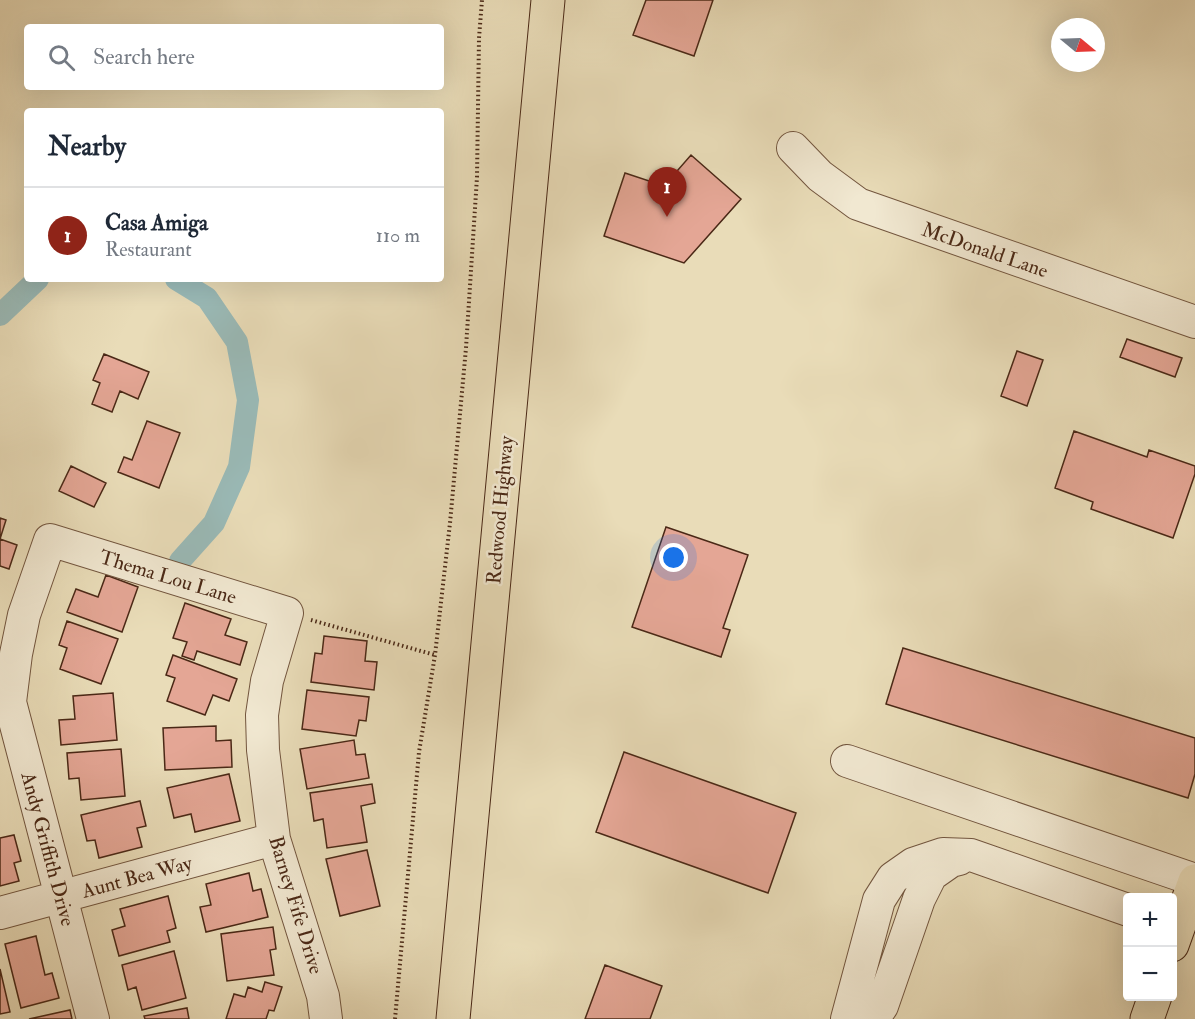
<!DOCTYPE html>
<html lang="en">
<head>
<meta charset="utf-8">
<style>
  :root { --surface:#fff; --page:#f2f2f3; --text:#1f2937; --muted:#747a83; --line:#e0e1e3; --accent:#8f2418 }
  body { margin:0; font-family:"IM FELL Double Pica",serif; background:var(--page); color:var(--text) }
  .controls { position:absolute; right:18px; bottom:18px; display:grid; overflow:hidden; border-radius:6px; box-shadow:0 6px 24px #0002 }
  .controls button { width:54px; height:54px; display:grid; place-items:center; padding:0; border:0; border-bottom:2px solid var(--line); background:var(--surface); color:var(--text); font:30px sans-serif }
  .compass { position:absolute; left:1051px; top:18px; width:54px; height:54px; border-radius:50%; background:var(--surface); box-shadow:0 6px 24px #0002; rotate:109deg }
  .you { position:absolute; left:674px; top:558px; width:21px; height:21px; margin:-15px; border:4px solid #fff; border-radius:50%; background:#1a73e8; box-shadow:0 0 0 9px #1a73e833 }
  .badge { display:grid; place-items:center; width:39px; height:39px; border-radius:50%; background:var(--accent); color:#fff; font-size:20px; font-weight:700 }
  .pin { position:absolute; translate:-50% -50px; filter:drop-shadow(0 2px 3px #0008) }
  .pin::after { content:''; position:absolute; top:32px; width:21px; height:18px; background:inherit; clip-path:polygon(0 0,100% 0,50% 100%) }
  .list { margin:0; padding:0; list-style:none }
  h2 { display:flex; justify-content:space-between; align-items:center; height:78px; margin:0; padding:0 24px; font-size:26px }
  h2 small { font-size:20px; font-weight:400; color:var(--muted) }
  .list li { display:grid; grid-template-columns:39px 1fr auto; gap:18px; align-items:center; box-sizing:border-box; height:96px; padding:0 24px; border-top:2px solid var(--line) }
  .list b { display:block; font-size:22px; white-space:nowrap }
  .list p { margin:0; font-size:20px; white-space:nowrap; color:var(--muted) }
  .list em { font-size:20px; font-style:normal; color:var(--muted) }
  .icon { flex:none; width:33px; height:33px; fill:none; stroke:currentColor; stroke-width:2; stroke-linecap:round; stroke-linejoin:round }
  .map { position:relative; flex:none; width:1195px; height:1019px; overflow:hidden }
  .search { position:absolute; background:var(--surface); box-shadow:0 6px 24px #0002; left:24px; top:24px; width:420px; height:66px; display:flex; align-items:center; gap:15px; box-sizing:border-box; padding:0 21px; border-radius:6px; color:var(--muted); font-size:22px }
  .panel { position:absolute; background:var(--surface); box-shadow:0 6px 24px #0002; left:24px; top:108px; width:420px; height:174px; border-radius:6px }
  .map>svg:first-child { display:block }
  .lines { fill:none; stroke-linecap:round; stroke-linejoin:round }
  .canal { stroke:#9abab7; stroke-width:22 }
  .building { fill:#e4a695; stroke:#4a2816; stroke-width:1.5 }
  .minor-casing { stroke:#72553e; stroke-width:34 }
  .major-casing { stroke:#4a2816; stroke-width:35 }
  .highway-casing { stroke:#4a2816; stroke-width:35 }
  .path { stroke:#4a2816; stroke-width:4; stroke-dasharray:1.5 3; stroke-linecap:butt }
  .minor { stroke:#f1e8d1; stroke-width:32 }
  .major { stroke:#e9dcb8; stroke-width:33 }
  .highway { stroke:#e9dcb8; stroke-width:33 }
  .labels { text-anchor:middle; dominant-baseline:central; stroke-width:5; stroke-linejoin:round; paint-order:stroke }
  .street-label { font-size:20px; fill:#4a2816; stroke:#f1e8d1 }
</style>
</head>
<body>
<div class="map">
<svg width="1195" height="1019" viewBox="0 0 1195 1019">
  <rect width="100%" height="100%" fill="#e9dcb8"/>
  <filter id="stains"><feTurbulence type="fractalNoise" baseFrequency=".00333" numOctaves="4"/><feColorMatrix values="0 0 0 0 .2 0 0 0 0 .09 0 0 0 0 .02 0 0 0 .5 -.17"/></filter>
  <radialGradient id="worn" r=".72"><stop offset=".6" stop-color="#630" stop-opacity="0"/><stop offset="1" stop-color="#630" stop-opacity=".3"/></radialGradient>
  <g class="lines">
    <path class="canal" d="M176,279L207,298L237,342L248,400L239,467L214,523L180,561
      M0,315L38,279"/>
  </g>
  <path class="building" d="M646,0H713L694,56L633,35Z
    M691,155L741,199L684,263L604,236L625,173L664,186Z
    M1127,339L1182,358L1175,377L1120,357Z
    M1017,351L1043,360L1027,406L1001,396Z
    M104,354L149,372L138,399L120,391L112,412L92,404L100,383L93,380Z
    M147,421L180,433L159,488L118,472L124,457L132,460Z
    M1074,431L1147,457L1149,450L1195,466V474L1173,538L1091,509L1093,502L1055,488Z
    M71,466L106,483L94,507L59,491Z
    M0,518L6,520L0,539L17,545L9,569L0,566Z
    M666,527L748,555L723,628L730,630L721,657L632,627Z
    M106,575L138,587L122,632L67,612L76,589L98,597Z
    M185,603L231,619L225,635L247,642L240,665L197,651L194,660L182,656L187,642L173,638Z
    M67,621L118,639L101,684L60,669L67,648L59,645Z
    M324,636L367,641L365,661L377,662L374,690L311,682L315,653L322,654Z
    M903,648L1195,738V774L1188,798L886,704Z
    M173,655L237,679L229,701L213,695L205,715L167,701L175,678L166,675Z
    M307,690L369,697L366,721L359,720L356,736L302,729Z
    M113,693L117,740L61,745L59,720L75,719L73,696Z
    M216,726V741L231,740L232,767L165,770L163,728Z
    M354,740L356,755L365,754L369,778L307,789L300,749Z
    M121,749L125,796L81,800L79,778L69,779L67,753Z
    M624,752L796,813L768,893L596,832Z
    M229,774L240,821L195,832L191,814L174,818L167,788Z
    M372,784L375,803L361,806L367,842L327,848L323,819L314,821L310,793Z
    M140,801L146,826L137,828L142,847L99,858L95,840L87,841L81,815Z
    M14,835L21,861L14,863L19,881L0,886V838Z
    M367,850L380,906L340,916L326,859Z
    M249,873L253,891L261,889L268,917L206,932L200,907L211,905L206,884Z
    M168,896L176,928L167,931L170,942L119,956L112,930L125,926L120,909Z
    M273,927L276,949L270,950L274,975L227,981L221,934Z
    M36,936L45,975L52,973L59,998L21,1008L5,944Z
    M174,951L186,998L142,1010L136,987L128,990L122,965Z
    M605,965L662,986L650,1019H585Z
    M0,969L10,1012L0,1014Z
    M265,982L282,987L274,1011L269,1010L266,1019H226L234,994L245,997L248,987L262,992Z
    M187,1008L189,1019H145L144,1016Z
    M70,1010L72,1019H29Z"/>
  <g class="lines">
    <defs>
      <path id="minor" d="M793,148L820,176L858,204L1195,322
        M847,761L1195,880
        M0,913L274,839
        M93,1019L10,702L16,654L24,615L50,540L287,613L267,681L262,715L263,750L274,839L323,996L326,1019
        M847,1019L879,900L893,878L913,864L943,854L971,855L1128,910
        M873,1019L882,1006L919,899L931,875L951,861L959,859"/>
      <path id="major" d="M1172,945L1195,881
        M1147,1019L1155,996"/>
      <path id="highway" d="M453,1019L548,0"/>
    </defs>
    <use href="#minor" class="minor-casing"/>
    <use href="#major" class="major-casing"/>
    <use href="#highway" class="highway-casing"/>
    <path class="path" d="M311,620L435,655
      M395,1019L419,752L435,655L450,523L466,348L477,177L479,38L482,0"/>
    <use href="#minor" class="minor"/>
    <use href="#major" class="major"/>
    <use href="#highway" class="highway"/>
  </g>
  <g class="labels">
    <g class="street-label">
      <text transform="translate(985 250) rotate(19)">McDonald Lane</text>
      <text transform="translate(500 510) rotate(-85)">Redwood Highway</text>
      <text transform="translate(168 577) rotate(17)">Thema Lou Lane</text>
      <text transform="translate(48 849) rotate(75)">Andy Griffith Drive</text>
      <text transform="translate(137 877) rotate(-15)">Aunt Bea Way</text>
      <text transform="translate(296 905) rotate(73)">Barney Fife Drive</text>
    </g>
  </g>
  <rect width="100%" height="100%" filter="url(#stains)"/>
  <rect width="100%" height="100%" fill="url(#worn)"/>
</svg>
<div class="controls">
<button>+</button>
<button>−</button>
</div>
<svg class="compass" viewBox="-18 -18 36 36"><path d="M0-13l5 13h-10z" fill="#e53935"/><path d="M0 13l5-13h-10z" fill="#747a83"/></svg>
<div class="you"></div>
<div class="pin badge" style="left:667px;top:217px">1</div>
<div class="search"><svg class="icon" aria-label="search" viewBox="0 0 24 24"><circle cx="10" cy="10" r="6"/><path d="M15 15l6 6"/></svg>Search here</div>
<section class="panel">
<h2>Nearby<small></small></h2>
<ul class="list">
<li><span class="badge">1</span><div><b>Casa Amiga</b><p>Restaurant</p></div><em>110 m</em></li>
</ul>
</section>
</div>
</body>
</html>
